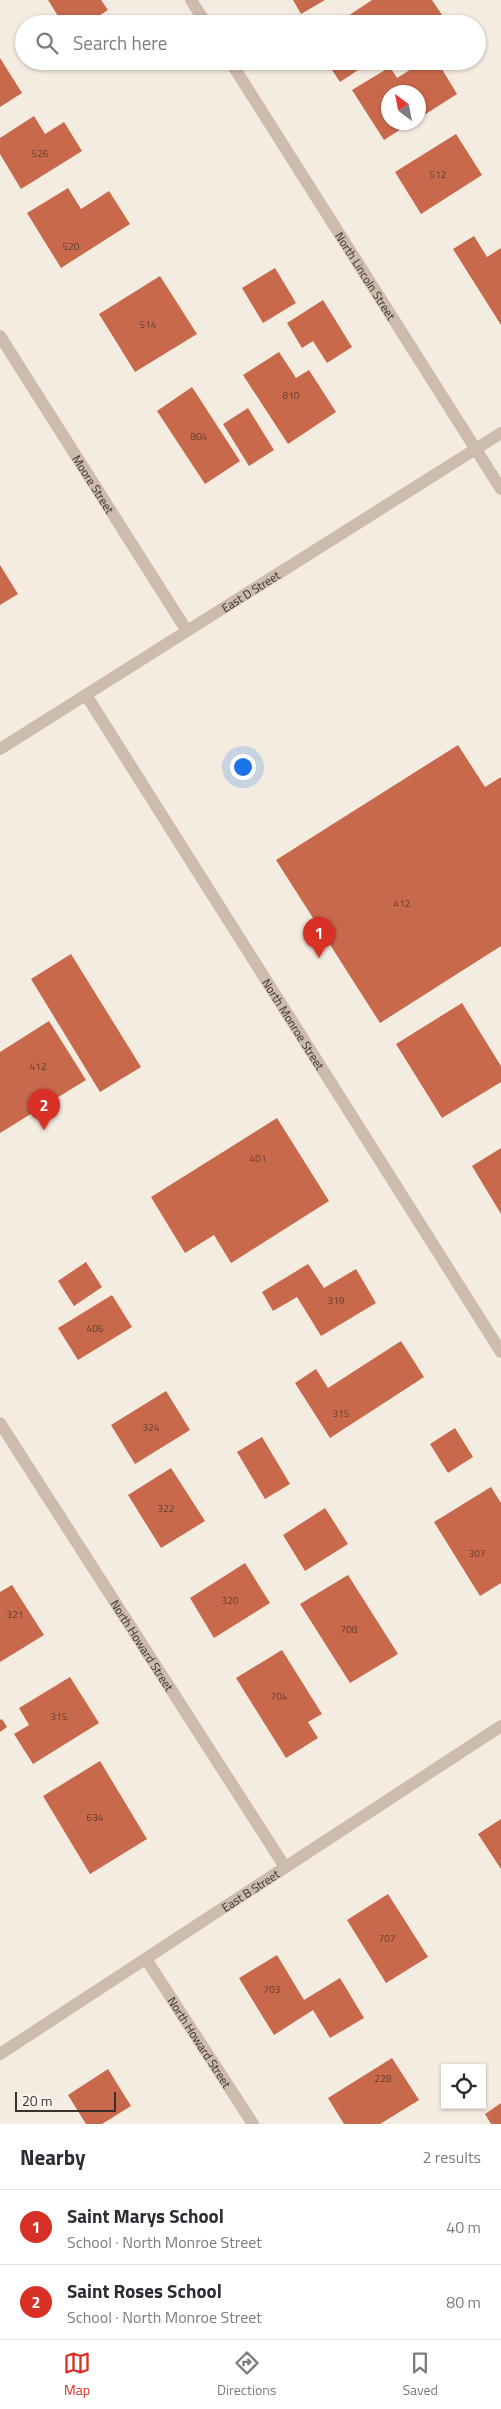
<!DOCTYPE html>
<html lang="en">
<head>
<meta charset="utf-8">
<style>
  :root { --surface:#fff; --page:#f2f2f3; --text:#2b2b33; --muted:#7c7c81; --line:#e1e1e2; --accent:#d93025 }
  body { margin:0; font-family:"Titillium Web",sans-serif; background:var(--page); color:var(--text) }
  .controls { position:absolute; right:15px; bottom:15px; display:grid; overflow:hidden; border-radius:0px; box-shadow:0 1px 4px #0004 }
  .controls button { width:45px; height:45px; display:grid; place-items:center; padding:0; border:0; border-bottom:1px solid var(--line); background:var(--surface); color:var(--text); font:25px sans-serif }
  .compass { position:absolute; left:381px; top:85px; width:45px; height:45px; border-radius:50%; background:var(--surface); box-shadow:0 1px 4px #0004; rotate:328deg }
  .scale { position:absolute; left:15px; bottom:12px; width:101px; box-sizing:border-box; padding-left:5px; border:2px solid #3b302b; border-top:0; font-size:14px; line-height:18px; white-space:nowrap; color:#3b302b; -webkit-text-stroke:4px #fbf5ee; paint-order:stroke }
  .you { position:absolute; left:242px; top:766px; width:18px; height:18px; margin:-12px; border:4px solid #fff; border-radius:50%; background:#1a73e8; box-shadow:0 0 0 8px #1a73e833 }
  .badge { display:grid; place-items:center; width:32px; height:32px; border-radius:50%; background:var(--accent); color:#fff; font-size:16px; font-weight:700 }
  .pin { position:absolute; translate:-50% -41px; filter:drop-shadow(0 1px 2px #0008) }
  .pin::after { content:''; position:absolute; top:26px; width:18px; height:15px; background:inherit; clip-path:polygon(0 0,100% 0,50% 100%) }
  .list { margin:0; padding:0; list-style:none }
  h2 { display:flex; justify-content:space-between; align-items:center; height:65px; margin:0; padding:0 20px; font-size:21px }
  h2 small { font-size:16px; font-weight:400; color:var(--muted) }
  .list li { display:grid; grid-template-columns:32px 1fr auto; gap:15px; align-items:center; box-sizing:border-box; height:75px; padding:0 20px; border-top:1px solid var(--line) }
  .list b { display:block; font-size:19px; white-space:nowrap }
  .list p { margin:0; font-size:16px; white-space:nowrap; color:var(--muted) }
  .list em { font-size:16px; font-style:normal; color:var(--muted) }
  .icon { flex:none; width:28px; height:28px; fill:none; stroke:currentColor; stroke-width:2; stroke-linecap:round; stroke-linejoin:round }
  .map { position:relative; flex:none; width:501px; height:2124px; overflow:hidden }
  .search { position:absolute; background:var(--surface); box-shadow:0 1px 4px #0004; left:15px; right:15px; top:15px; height:55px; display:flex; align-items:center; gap:12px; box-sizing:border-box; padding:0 18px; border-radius:28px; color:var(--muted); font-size:19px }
  .sheet { height:215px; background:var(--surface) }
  nav { display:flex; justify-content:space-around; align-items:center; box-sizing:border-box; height:70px; border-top:1px solid var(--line); background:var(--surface); font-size:14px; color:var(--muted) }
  nav a { display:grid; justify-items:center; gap:2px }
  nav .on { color:var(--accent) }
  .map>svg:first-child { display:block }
  .building { fill:#c8694b }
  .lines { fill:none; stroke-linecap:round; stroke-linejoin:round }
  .minor { stroke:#cdbbac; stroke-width:12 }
  .labels { text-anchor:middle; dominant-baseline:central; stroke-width:5; stroke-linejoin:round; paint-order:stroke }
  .number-label { font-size:10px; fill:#5e3e33 }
  .street-label { font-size:12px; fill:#3b302b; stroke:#fbf5ee }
</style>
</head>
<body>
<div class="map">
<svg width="501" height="2124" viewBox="0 0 501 2124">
  <rect width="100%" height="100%" fill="#f4ebe1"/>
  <path class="building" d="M48,0H101L108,10L86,24H63Z
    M293,0H325L301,14Z
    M372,0H432L442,15L428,24H336Z
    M0,58L22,93L0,107Z
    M326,61H372L340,82Z
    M424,61H437L457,94L418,119V92H388V122H412L384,140L352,90L390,67L397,78Z
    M34,116L45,134L64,122L82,151L21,189L0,154V138Z
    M456,134L482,175L421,214L395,172Z
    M68,188L81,209L109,191L130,224L61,268L27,213Z
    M474,236L487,257L501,248V325L453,249Z
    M275,268L296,303L263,323L242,288Z
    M160,276L197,334L135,372L99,314Z
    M323,300L352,347L327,363L313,341L302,348L287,323Z
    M279,352L296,378L309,370L336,412L288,444L243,375Z
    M192,387L240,461L205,484L157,411Z
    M248,408L274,450L249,466L223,424Z
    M0,565L18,594L0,605Z
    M458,745L485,787L501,777V946L380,1023L276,860Z
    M71,954L141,1067L100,1092L31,979Z
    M462,1003L501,1066V1082L442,1118L396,1044Z
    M49,1021L86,1080L0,1133V1052Z
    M277,1118L329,1201L231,1263L214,1235L185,1253L151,1197Z
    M501,1148V1214L472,1166Z
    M86,1262L102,1287L74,1306L58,1281Z
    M308,1264L324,1288L356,1269L376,1303L321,1336L297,1297L273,1311L262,1292Z
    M112,1295L132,1327L78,1360L58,1328Z
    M401,1341L424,1377L330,1438L295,1383L316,1369L328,1388Z
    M166,1391L190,1430L135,1464L111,1425Z
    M455,1428L473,1457L448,1473L430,1444Z
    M262,1437L290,1484L265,1499L237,1452Z
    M171,1468L205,1521L161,1548L128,1495Z
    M491,1487L501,1503V1583L480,1596L434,1522Z
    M325,1508L348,1544L305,1571L283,1535Z
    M245,1563L270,1603L214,1638L190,1598Z
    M348,1575L398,1654L350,1683L300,1604Z
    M12,1585L44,1635L0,1662V1592Z
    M282,1650L322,1714L308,1722L318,1738L286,1758L236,1678Z
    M70,1677L99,1723L33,1764L14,1734L29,1725L19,1708Z
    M2,1719L7,1727L0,1732V1720Z
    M100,1761L147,1839L90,1874L43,1796Z
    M501,1819V1869L478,1834Z
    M388,1894L428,1957L386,1983L347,1920Z
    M277,1955L304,2000L340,1978L364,2018L330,2038L313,2010L274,2035L239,1978Z
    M392,2058L419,2100L380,2124H344L328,2098Z
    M108,2069L131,2106L102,2124H86L68,2095Z
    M501,2103V2124H491L485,2114Z"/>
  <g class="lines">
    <g class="minor">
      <path d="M191,0L206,24"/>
      <path id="s1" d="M230,61L501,489"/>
      <path id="s2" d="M0,336L187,631"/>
      <path id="s3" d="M86,695L501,1352"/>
      <path id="s4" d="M0,749L501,433"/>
      <path id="s5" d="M0,1423L285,1867"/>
      <path id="s6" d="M146,1959L253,2124"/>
      <path id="s7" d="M0,2054L501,1726"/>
    </g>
  </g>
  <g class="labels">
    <g class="number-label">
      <text x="40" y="153">526</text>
      <text x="438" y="174">512</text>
      <text x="71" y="246">520</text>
      <text x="148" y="324">514</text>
      <text x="291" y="395">810</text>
      <text x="199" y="436">804</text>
      <text x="402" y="903">412</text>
      <text x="38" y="1066">412</text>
      <text x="258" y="1158">401</text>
      <text x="336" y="1300">319</text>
      <text x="95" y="1328">406</text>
      <text x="341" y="1413">315</text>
      <text x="151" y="1427">324</text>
      <text x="166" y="1508">322</text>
      <text x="477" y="1553">307</text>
      <text x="230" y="1600">320</text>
      <text x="15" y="1614">321</text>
      <text x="349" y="1629">708</text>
      <text x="279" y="1696">704</text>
      <text x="59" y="1716">315</text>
      <text x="95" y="1817">634</text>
      <text x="387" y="1938">707</text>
      <text x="272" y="1989">703</text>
      <text x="383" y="2078">228</text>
    </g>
    <g class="street-label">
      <text stroke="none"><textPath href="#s1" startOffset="254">North Lincoln Street</textPath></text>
      <text stroke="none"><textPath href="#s2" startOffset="175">Moore Street</textPath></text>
      <text stroke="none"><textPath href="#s4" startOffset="296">East D Street</textPath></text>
      <text stroke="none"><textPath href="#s3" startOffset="389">North Monroe Street</textPath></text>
      <text stroke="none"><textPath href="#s5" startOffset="264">North Howard Street</textPath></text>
      <text stroke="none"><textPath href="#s7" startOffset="299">East B Street</textPath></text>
      <text stroke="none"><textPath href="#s6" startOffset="99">North Howard Street</textPath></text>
    </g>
  </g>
</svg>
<div class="controls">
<button><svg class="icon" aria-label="locate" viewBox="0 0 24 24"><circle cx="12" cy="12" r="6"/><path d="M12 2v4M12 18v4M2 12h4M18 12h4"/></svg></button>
</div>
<svg class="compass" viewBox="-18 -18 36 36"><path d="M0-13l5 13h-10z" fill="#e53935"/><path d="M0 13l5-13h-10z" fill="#7c7c81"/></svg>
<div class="scale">20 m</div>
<div class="you"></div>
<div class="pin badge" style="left:319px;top:958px">1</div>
<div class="pin badge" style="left:44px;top:1130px">2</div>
<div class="search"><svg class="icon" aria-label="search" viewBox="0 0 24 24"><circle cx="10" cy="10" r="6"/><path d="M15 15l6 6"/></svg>Search here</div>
</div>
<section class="sheet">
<h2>Nearby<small>2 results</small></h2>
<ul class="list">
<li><span class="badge">1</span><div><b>Saint Marys School</b><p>School · North Monroe Street</p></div><em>40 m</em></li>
<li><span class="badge">2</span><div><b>Saint Roses School</b><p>School · North Monroe Street</p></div><em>80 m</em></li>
</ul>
</section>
<nav>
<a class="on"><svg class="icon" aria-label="map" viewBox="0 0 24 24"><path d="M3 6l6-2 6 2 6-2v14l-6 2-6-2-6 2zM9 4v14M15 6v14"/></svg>Map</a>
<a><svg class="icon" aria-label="directions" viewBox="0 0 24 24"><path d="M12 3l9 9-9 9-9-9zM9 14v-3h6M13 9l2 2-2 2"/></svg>Directions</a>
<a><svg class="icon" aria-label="saved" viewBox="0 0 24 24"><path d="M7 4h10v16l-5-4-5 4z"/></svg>Saved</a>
</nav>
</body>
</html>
